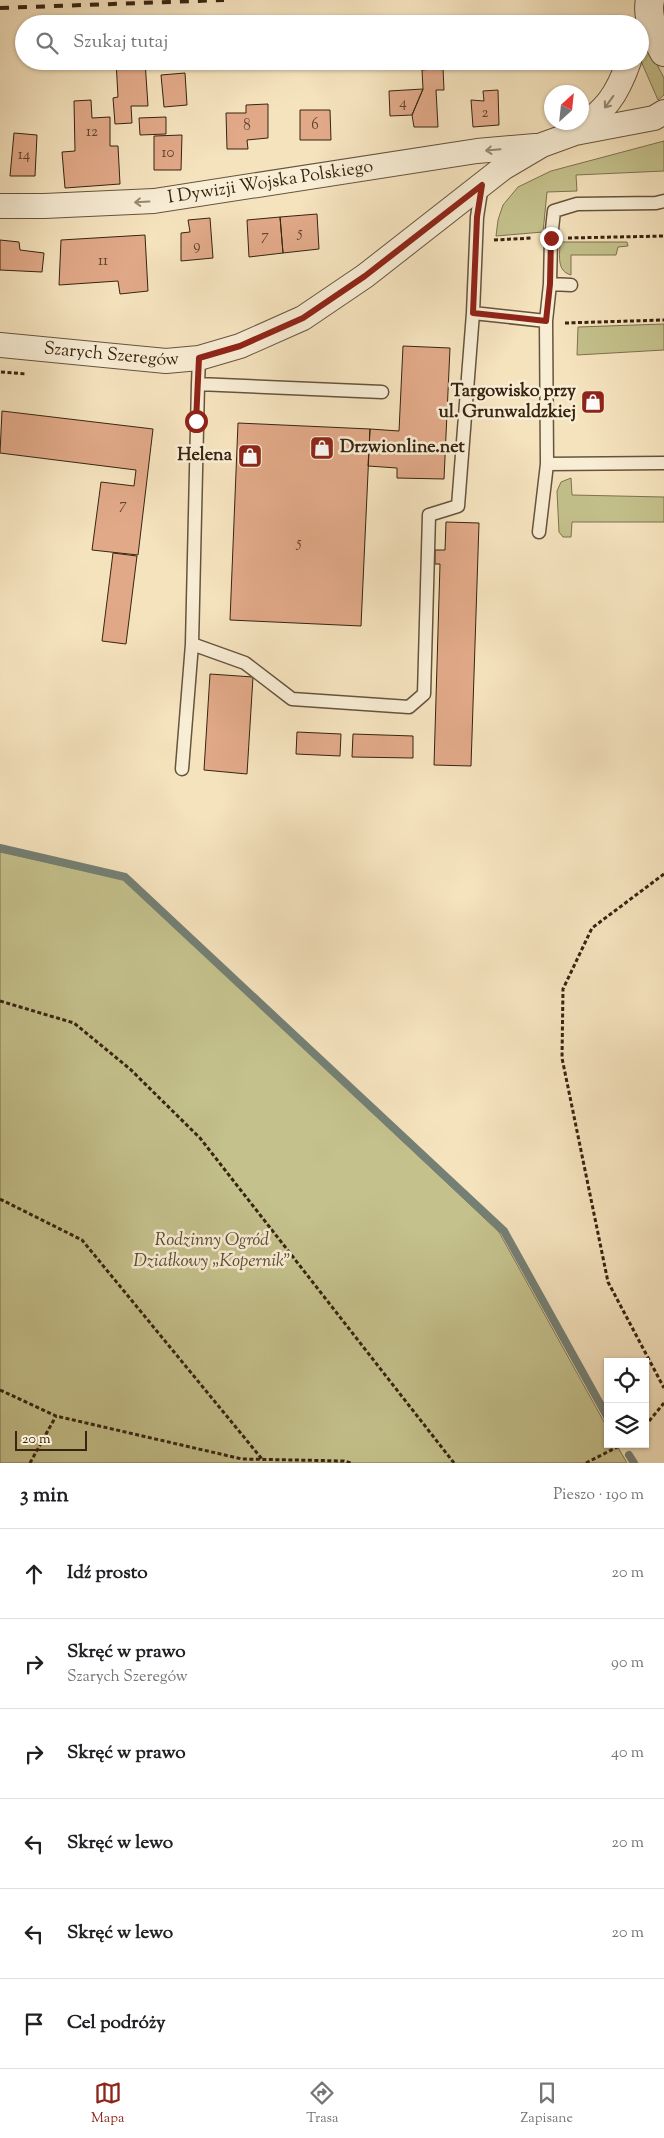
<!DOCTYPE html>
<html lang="pl">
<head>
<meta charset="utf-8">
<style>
  :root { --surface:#fff; --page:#f2f2f2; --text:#202124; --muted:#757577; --line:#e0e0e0; --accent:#8f2418 }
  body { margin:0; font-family:"Sorts Mill Goudy",serif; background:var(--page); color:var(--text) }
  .controls { position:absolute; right:15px; bottom:15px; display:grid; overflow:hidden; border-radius:0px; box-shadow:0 1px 4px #0004 }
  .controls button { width:45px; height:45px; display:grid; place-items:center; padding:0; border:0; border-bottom:1px solid var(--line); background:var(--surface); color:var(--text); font:25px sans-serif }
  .compass { position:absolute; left:544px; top:85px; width:45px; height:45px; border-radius:50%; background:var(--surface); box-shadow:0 1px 4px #0004; rotate:27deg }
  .scale { position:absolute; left:15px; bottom:12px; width:72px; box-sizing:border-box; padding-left:5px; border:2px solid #372411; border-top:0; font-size:14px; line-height:18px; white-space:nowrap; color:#372411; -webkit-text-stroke:4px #f8edd5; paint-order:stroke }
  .stop { position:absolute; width:15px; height:15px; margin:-11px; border:4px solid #8f2418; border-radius:50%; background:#fff }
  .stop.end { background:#8f2418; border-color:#fff; box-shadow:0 1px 5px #0008 }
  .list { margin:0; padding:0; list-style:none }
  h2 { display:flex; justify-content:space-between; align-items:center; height:65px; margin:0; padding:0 20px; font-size:21px }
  h2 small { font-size:16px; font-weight:400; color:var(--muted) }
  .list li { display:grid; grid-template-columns:32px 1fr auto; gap:15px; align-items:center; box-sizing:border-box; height:90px; padding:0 20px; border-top:1px solid var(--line) }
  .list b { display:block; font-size:19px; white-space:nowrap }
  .list p { margin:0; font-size:16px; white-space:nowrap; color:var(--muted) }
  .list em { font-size:16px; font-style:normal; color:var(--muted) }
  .icon { flex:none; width:28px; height:28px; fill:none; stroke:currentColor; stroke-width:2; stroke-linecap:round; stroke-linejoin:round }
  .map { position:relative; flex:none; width:664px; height:1463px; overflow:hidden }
  .search { position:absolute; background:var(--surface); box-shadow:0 1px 4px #0004; left:15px; right:15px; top:15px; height:55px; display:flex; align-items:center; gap:12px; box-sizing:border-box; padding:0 18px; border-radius:28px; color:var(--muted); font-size:19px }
  .sheet { height:605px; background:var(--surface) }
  nav { display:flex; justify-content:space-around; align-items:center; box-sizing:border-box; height:70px; border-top:1px solid var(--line); background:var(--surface); font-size:14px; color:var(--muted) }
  nav a { display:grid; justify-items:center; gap:2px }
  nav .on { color:var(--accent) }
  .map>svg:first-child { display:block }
  .green { fill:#c4c18c; stroke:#7e724e }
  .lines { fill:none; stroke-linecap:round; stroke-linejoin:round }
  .stream { stroke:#748075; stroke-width:8 }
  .building { fill:#e1a988; stroke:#372411 }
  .service-casing { stroke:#66543c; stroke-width:15 }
  .minor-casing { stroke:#66543c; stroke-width:26 }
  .tertiary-casing { stroke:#66543c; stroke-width:30 }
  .path { stroke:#372411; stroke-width:3; stroke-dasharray:4 2.5; stroke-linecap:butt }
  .service { stroke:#f8edd5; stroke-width:12 }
  .minor { stroke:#f8edd5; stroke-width:24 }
  .tertiary { stroke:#f8edd5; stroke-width:28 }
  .rail { stroke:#372411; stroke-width:4; stroke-dasharray:9 9; stroke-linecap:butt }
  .oneway { stroke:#988873 }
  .route { stroke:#8f2418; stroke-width:6 }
  .labels { text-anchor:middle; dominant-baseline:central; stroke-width:5; stroke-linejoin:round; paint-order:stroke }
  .number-label { font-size:15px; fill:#62452f }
  .street-label { font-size:18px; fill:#372411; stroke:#f8edd5 }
  .poi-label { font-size:18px; font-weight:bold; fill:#372411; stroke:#f8edd5; text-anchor:end }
  .park-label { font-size:18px; font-style:italic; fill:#5a4b30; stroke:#f8edd5 }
</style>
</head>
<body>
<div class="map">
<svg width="664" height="1463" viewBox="0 0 664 1463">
  <rect width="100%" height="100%" fill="#f5e3be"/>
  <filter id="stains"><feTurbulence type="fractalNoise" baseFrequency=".004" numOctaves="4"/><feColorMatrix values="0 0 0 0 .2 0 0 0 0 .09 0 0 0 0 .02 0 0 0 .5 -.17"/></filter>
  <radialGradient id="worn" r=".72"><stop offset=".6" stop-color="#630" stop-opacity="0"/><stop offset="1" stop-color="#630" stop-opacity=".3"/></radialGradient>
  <path class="green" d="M646,43L664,78V95L658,100L641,61Z
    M664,141V171L576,175L577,191L547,192L543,232L496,236L498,220L503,205L518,187L551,171Z
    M560,242H627L628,246L618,247L616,255H571V275C556,271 560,255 560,242Z
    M664,324V350L577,355L578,327Z
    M571,478L572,495L664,497V522H572L571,537H563L559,532L557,491L561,482Z
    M0,852L126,880L499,1232L608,1429V1444H616L627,1463H0Z"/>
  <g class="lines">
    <path class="stream" d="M0,848L125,877L504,1231L608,1418
      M629,1455L634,1463"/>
  </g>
  <path class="building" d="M116,61H145L148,106H131L132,123L115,124L113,98L118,97Z
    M443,68L444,90H436L438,127H414L412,115L423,89L422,70Z
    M185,73L187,105L164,107L161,75Z
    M423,89L412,115L390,116L389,91Z
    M498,90L499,125L473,127L471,100L484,101L483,91Z
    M91,100L92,118L110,117V146H118L120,184L65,188L62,152L75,151L74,101Z
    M268,104V138L247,140L248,149H227L226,113H246V105Z
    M300,110H330L331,140H300Z
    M166,117V134L140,135L139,118Z
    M14,133L37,135L35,176H10Z
    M182,135L181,170H154V136Z
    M317,214L319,249L283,253L280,217Z
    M280,217L283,253L249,257L247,220Z
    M210,218L213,258L181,261V233L190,232L188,220Z
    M145,235L148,291L120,294L118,281L59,285L61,240Z
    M0,240L19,242L20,250L44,253L42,272L0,270Z
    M403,346L450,348L444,479L397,478V468L368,466L370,429L399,431Z
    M2,411L153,429L138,555L92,550L101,482L134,486L136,470L0,453Z
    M238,423L370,429L361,626L230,620Z
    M446,522L479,523L471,766L434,765L440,564H435V550H445Z
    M113,553L137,556L126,644L102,641Z
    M210,674L253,677L247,774L204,770Z
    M297,732L341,734L340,756L296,754Z
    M353,734L413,736V758L352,757Z"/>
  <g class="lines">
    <defs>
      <path id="service" d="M664,201L656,203L577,204L554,211L551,238L550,284L546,321L547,464L664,463
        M550,284L571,285
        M473,313L546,321
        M199,358L198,384L382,392
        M539,532L547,464
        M192,644L245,663L292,699L409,707L424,694L429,515L458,506L473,313L477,217L482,185
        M182,769L192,644L198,384"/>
      <g id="minor">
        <path d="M576,132C606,108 616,98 629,61"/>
        <path id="s1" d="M0,206H44L154,201L477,151L535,146"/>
        <path id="s2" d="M0,345L166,361L199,358L240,346L303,318L365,276L503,168L542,145L575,133L654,118L664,112"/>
      </g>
      <path id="tertiary" d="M650,0C646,17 656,38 664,52"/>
    </defs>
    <use href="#service" class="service-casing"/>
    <use href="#minor" class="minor-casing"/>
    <use href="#tertiary" class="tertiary-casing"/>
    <path class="path" d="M568,238L664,236
      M494,240L532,238
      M565,323L664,320
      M1,372L26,374
      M664,874L592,928L563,989L562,1058L608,1282L664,1388
      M0,1001L74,1023L130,1069L200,1138L454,1463
      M0,1199L82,1240L262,1459
      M0,1390L56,1416L242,1459L344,1461L351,1463
      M645,1426L664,1403
      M30,1463L56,1416
      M586,1463L623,1444"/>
    <use href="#service" class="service"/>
    <use href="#minor" class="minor"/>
    <use href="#tertiary" class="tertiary"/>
    <path class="rail" d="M0,8L224,0"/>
  </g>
  <defs><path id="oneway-shaft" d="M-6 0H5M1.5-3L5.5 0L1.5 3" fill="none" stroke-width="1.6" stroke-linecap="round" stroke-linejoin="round" transform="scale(1.25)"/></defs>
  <g class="oneway">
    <use href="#oneway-shaft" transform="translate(609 102) rotate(126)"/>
    <use href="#oneway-shaft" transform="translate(493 150) rotate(175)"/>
    <use href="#oneway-shaft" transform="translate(142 202) rotate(177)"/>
  </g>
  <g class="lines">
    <path class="route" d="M196,421L199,358L240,346L303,318L365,276L482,185L477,217L473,313L546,321L550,284L551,238"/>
  </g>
  <defs>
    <symbol id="shop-square" viewBox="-11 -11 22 22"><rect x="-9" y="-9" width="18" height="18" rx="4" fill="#8f2418" stroke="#f8edd5"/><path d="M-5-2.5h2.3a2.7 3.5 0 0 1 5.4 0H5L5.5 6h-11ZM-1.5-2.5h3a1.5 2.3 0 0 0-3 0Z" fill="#fff"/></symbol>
  </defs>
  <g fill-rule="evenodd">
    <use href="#shop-square" x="579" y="388" width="28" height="28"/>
    <use href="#shop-square" x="308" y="434" width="28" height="28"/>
    <use href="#shop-square" x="236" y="442" width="28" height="28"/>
  </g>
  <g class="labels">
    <g class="number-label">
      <text x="403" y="103">4</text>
      <text x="485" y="113">2</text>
      <text x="315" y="125">6</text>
      <text x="247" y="126">8</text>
      <text x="92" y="132">12</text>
      <text x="168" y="153">10</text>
      <text x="24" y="155">14</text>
      <text x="300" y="233">5</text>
      <text x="265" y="236">7</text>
      <text x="197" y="246">9</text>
      <text x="103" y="261">11</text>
      <text x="123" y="505">7</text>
      <text x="299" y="543">5</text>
    </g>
    <g class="street-label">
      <text stroke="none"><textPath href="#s1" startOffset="272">I Dywizji Wojska Polskiego</textPath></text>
      <text stroke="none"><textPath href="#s2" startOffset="112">Szarych Szeregów</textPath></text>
    </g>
    <g class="poi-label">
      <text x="576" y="392">Targowisko przy<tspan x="576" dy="21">ul. Grunwaldzkiej</tspan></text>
      <text x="340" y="448" text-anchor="start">Drzwionline.net</text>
      <text x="232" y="456">Helena</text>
    </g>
    <g class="park-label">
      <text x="212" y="1241">Rodzinny Ogród<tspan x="212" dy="21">Działkowy „Kopernik”</tspan></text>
    </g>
  </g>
  <rect width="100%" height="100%" filter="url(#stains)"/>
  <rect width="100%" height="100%" fill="url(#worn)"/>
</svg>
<div class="controls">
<button><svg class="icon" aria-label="locate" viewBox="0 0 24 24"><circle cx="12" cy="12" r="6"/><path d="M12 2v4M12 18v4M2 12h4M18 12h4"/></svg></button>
<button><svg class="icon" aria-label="layers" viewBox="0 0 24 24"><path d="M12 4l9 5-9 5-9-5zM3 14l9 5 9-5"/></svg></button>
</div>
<svg class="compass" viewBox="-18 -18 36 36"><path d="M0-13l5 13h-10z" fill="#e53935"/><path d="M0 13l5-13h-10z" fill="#757577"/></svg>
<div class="scale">20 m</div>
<div class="stop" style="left:196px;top:421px"></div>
<div class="stop end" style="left:551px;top:238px"></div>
<div class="search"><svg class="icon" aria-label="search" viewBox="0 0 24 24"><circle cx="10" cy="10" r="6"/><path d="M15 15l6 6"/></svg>Szukaj tutaj</div>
</div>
<section class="sheet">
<h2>3 min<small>Pieszo · 190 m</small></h2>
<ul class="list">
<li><svg class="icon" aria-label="ahead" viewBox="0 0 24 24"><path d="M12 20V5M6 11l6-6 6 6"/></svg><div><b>Idź prosto</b></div><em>20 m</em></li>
<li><svg class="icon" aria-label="right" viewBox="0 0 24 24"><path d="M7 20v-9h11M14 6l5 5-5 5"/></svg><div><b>Skręć w prawo</b><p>Szarych Szeregów</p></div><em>90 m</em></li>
<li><svg class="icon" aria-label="right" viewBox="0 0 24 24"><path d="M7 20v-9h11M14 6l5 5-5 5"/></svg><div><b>Skręć w prawo</b></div><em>40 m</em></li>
<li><svg class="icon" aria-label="left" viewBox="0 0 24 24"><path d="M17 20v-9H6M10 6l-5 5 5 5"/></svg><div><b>Skręć w lewo</b></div><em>20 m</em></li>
<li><svg class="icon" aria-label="left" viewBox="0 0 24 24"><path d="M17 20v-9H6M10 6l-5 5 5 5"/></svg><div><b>Skręć w lewo</b></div><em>20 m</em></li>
<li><svg class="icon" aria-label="arrive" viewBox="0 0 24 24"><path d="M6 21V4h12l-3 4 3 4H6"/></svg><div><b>Cel podróży</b></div></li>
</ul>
</section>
<nav>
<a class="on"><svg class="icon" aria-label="map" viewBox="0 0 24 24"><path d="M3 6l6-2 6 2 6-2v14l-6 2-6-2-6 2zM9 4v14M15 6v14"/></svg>Mapa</a>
<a><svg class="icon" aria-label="directions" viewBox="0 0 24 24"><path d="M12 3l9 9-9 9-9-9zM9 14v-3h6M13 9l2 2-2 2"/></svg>Trasa</a>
<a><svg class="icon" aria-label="saved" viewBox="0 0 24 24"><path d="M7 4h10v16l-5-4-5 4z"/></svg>Zapisane</a>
</nav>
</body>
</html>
